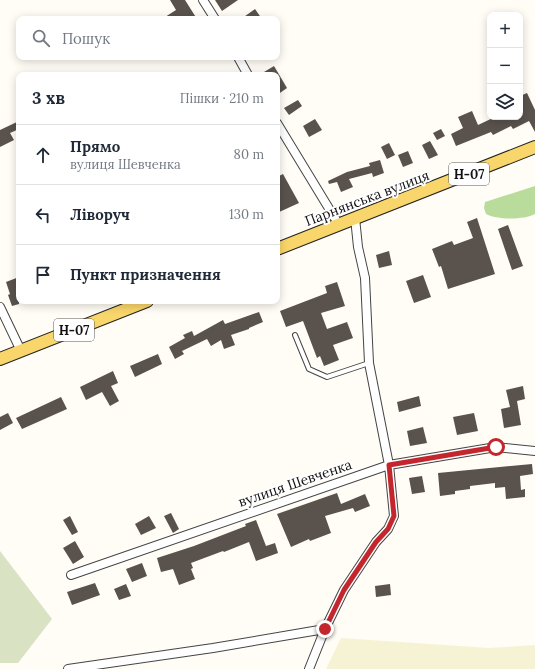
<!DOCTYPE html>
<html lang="uk">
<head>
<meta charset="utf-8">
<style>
  :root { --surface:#fff; --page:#f6f6f7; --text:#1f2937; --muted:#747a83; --line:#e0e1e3 }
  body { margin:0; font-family:Lora,serif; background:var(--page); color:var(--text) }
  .controls { position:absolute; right:12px; top:12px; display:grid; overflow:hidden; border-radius:8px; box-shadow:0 2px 10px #0003 }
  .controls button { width:36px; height:36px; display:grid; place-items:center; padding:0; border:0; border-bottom:1px solid var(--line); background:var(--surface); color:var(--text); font:20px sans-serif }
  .stop { position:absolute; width:12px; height:12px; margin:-9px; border:3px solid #c4262e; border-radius:50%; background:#fff }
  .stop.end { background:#c4262e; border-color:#fff; box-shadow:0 1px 4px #0008 }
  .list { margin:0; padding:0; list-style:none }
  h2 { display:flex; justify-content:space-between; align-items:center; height:52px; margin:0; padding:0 16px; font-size:17px }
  h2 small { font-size:13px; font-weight:400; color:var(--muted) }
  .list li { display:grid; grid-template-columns:26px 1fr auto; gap:12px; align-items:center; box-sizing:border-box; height:60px; padding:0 16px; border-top:1px solid var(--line) }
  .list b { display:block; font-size:15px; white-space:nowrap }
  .list p { margin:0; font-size:13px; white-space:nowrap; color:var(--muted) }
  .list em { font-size:13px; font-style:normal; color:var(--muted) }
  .icon { flex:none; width:22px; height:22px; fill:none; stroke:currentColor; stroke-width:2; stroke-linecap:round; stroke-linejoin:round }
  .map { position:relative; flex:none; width:535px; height:669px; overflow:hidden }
  .search { position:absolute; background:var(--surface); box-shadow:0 2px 10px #0003; left:16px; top:16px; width:264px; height:44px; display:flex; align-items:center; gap:10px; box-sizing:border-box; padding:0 14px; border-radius:8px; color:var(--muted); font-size:15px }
  .panel { position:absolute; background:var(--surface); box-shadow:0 2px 10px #0003; left:16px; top:72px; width:264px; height:232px; border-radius:8px }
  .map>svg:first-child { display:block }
  .farmland { fill:#f6f3d4 }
  .forest { fill:#b9dc9c }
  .cemetery { fill:#d9e3c4 }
  .building { fill:#5a524d }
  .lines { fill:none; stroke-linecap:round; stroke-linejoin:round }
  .service-casing { stroke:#444; stroke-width:6 }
  .minor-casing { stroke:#444; stroke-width:10 }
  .primary-casing { stroke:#222; stroke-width:14 }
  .service { stroke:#fff; stroke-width:4 }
  .minor { stroke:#fff; stroke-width:8 }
  .primary { stroke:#f9d66b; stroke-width:12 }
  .route { stroke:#c4262e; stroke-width:5 }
  .labels { text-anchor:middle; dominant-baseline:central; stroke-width:4; stroke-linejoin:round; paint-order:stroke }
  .shield { fill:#fff; stroke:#585858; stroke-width:1 }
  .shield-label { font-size:13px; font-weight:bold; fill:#111 }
  .street-label { font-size:14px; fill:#111; stroke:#fff }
</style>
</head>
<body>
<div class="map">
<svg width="535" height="669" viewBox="0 0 535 669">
  <rect width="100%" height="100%" fill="#fffdf5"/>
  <path class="farmland" d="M341,638L489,648L535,645V669H326Z"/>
  <path class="forest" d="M535,186V214C524,220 497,220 486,214L484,208L485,202Z"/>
  <path class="cemetery" d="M0,551L52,619L18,663H0Z"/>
  <path class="building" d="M170,0H185L197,19H162L176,10Z
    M215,0H238L222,11Z
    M255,9L262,19H241Z
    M274,66L287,88L277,95V75H259Z
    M527,93L535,110V132L529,121L513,129L511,126L493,135L491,132L456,146L451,134L463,128L458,117L472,111L478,125L495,117H520V96Z
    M298,100L302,106L289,115L284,108Z
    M315,119L322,130L309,137L303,126Z
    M19,121V129L10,133L14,140L0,147V130Z
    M441,129L445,136L437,140L433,133Z
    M430,141L438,155L429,159L422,145Z
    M389,143L395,155L387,159L381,147Z
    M408,151L413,163L403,167L398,155Z
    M380,160L384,173L373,177L372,173L349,179L353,187L341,192L337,182L329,184L328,181L347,172L370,166L369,163Z
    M283,174L299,203L277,213V177Z
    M477,218L495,274L448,289L441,266L439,267L432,249L452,241L454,245L473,238L467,222Z
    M508,225L523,266L512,270L498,229Z
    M389,251L392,265L379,268L376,255Z
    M423,275L431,297L414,303L406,281Z
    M19,277V304L12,306L8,295L10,294L6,282Z
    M337,282L345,306L321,313L327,329L347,322L353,338L333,345L339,360L324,366L320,356L317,358L303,321L286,327L280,311L327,293L325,286Z
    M259,312L263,322L249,328V329L231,335L235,345L224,349L221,340L211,346L207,339L182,351L184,354L175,359L169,347L185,338L183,335L192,331L194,336L223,320L225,324Z
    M158,354L162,364L135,377L130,366Z
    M113,371L118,383L111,386L119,401L110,406L102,392L86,400L80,387Z
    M523,386L525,399L517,401L521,425L504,428L501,409L510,407L506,390Z
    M419,396L421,406L399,412L397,402Z
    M61,397L67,409L22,429L16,418Z
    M8,413L13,423L0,430V417Z
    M474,413L478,431L457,435L453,417Z
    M423,427L427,443L410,446L407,431Z
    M532,464L533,474L520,476L521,490L525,489V497L506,499L505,487L495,488V483L470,486V489L455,491V494L440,496L438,473Z
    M422,476L425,492L412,494L409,478Z
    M337,493L341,504L365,494L370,506L355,512L353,508L325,516L331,533L310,541L309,539L291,547L277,514Z
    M171,513L179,529L173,533L164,516Z
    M70,516L78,532L72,535L63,520Z
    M149,516L156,528L141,535L135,524Z
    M256,520L266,546L275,543L278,553L256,561L249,542L224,552L223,551L191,563L193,568L191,569L195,579L179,585L173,569L161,572L157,558L194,546L246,526L245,524Z
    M75,541L84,557L73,564L63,548Z
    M142,563L147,576L132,582L126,569Z
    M95,583L100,595L72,605L67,592Z
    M126,584L131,596L119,600L114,589Z
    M390,584L391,595L376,597L375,586Z"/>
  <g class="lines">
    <defs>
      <path id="service" d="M295,335L309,369L327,377L369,363"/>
      <path id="minor" d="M203,0L215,19
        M238,57L248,75
        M277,123L339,225
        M0,307L21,351
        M71,575L389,465L496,447L535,451
        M68,669L213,648L325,629
        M309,669L325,629L344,590L376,542L388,529L394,516L389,465L369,363L365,278L358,247L355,218"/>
      <path id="primary" d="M277,249L535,147
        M0,359L147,301"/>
    </defs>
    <use href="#service" class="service-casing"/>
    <use href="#minor" class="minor-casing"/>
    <use href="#primary" class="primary-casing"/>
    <use href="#service" class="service"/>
    <use href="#minor" class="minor"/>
    <use href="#primary" class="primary"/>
  </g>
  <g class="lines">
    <path class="route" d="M325,629L344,590L376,542L388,529L394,516L389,465L496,447"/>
  </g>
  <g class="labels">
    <g class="shield">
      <rect x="449" y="163" width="40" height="22" rx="3"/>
      <rect x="54" y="319" width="40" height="22" rx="3"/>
    </g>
    <g class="shield-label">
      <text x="469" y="174">Н-07</text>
      <text x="74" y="330">Н-07</text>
    </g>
    <g class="street-label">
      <text transform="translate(367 198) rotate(-21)">Парнянська вулиця</text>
      <text transform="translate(295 483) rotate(-19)">вулиця Шевченка</text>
    </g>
  </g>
</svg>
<div class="controls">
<button>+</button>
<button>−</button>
<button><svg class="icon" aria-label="layers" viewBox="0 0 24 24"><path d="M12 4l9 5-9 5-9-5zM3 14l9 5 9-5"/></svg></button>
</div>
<div class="stop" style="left:496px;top:447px"></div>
<div class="stop end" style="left:325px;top:629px"></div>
<div class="search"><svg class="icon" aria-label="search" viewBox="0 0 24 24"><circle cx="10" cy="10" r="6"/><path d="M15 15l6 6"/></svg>Пошук</div>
<section class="panel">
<h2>3 хв<small>Пішки · 210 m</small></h2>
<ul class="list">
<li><svg class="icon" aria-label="ahead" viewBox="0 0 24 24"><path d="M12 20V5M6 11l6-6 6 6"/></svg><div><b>Прямо</b><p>вулиця Шевченка</p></div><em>80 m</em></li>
<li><svg class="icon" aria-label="left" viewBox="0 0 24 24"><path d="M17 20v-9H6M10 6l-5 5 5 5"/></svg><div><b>Ліворуч</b></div><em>130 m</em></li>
<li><svg class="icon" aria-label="arrive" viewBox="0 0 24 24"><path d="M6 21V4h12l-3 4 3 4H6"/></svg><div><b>Пункт призначення</b></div></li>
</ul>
</section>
</div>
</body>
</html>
